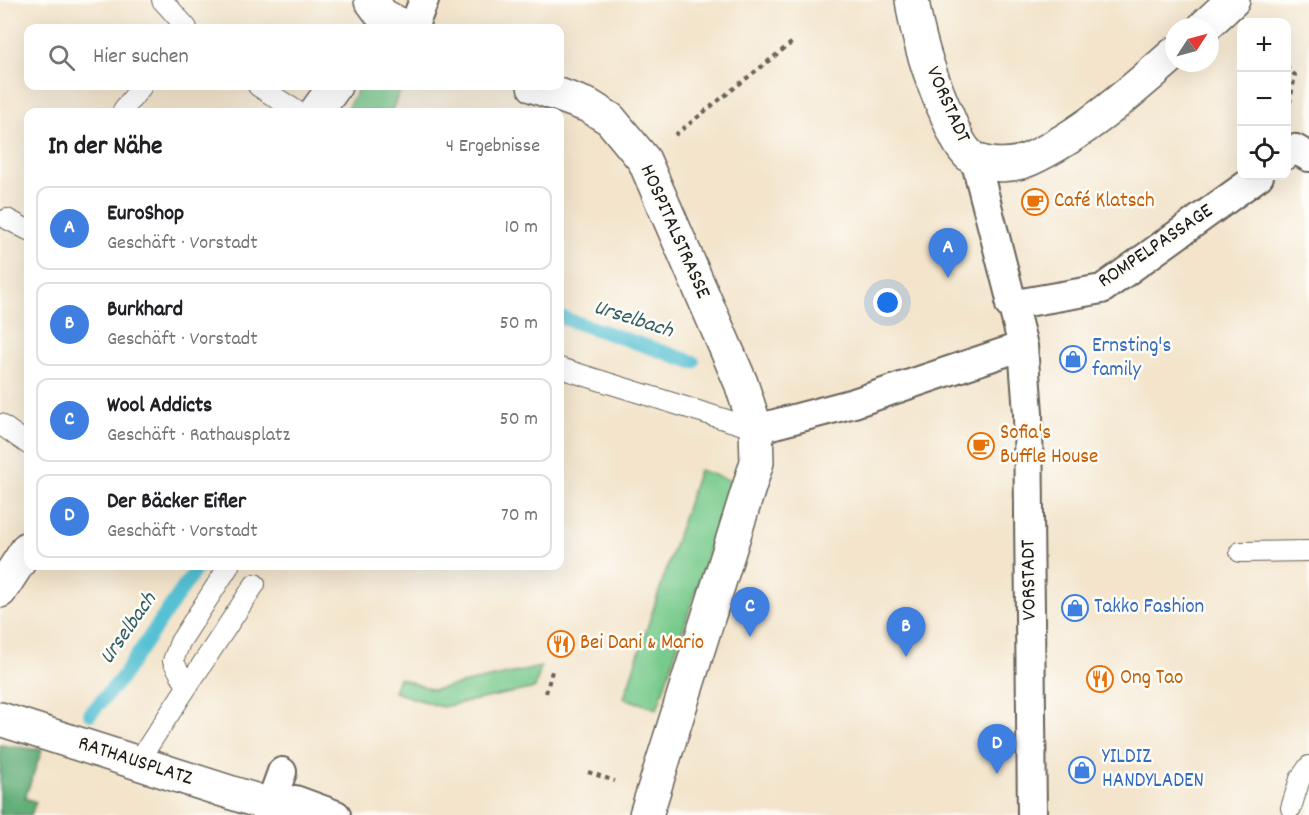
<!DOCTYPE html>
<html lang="de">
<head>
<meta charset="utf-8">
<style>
  :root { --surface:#fff; --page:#f6f6f6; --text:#202124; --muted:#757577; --line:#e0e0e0; --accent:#d93025 }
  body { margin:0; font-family:Dekko,sans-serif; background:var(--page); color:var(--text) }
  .controls { position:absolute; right:18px; top:18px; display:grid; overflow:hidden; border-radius:12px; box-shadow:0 6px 24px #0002 }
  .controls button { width:54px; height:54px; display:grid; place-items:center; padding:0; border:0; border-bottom:2px solid var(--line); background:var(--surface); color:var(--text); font:30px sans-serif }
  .compass { position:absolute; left:1165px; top:18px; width:54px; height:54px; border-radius:50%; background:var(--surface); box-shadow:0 6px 24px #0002; rotate:54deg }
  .you { position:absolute; left:888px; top:303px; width:21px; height:21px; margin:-15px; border:4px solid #fff; border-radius:50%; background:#1a73e8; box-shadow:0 0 0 9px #1a73e833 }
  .badge { display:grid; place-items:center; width:39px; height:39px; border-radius:50%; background:var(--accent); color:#fff; font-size:20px; font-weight:700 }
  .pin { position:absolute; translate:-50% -50px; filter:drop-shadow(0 2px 3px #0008) }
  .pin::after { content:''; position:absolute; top:32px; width:21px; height:18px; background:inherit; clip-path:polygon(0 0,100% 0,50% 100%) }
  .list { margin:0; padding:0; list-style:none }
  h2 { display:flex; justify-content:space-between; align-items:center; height:78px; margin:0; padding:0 24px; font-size:26px }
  h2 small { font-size:20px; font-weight:400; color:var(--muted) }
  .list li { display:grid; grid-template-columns:39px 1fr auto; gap:18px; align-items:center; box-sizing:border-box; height:84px; margin:0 12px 12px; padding:0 12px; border:2px solid var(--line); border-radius:12px }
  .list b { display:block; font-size:22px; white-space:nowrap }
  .list p { margin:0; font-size:20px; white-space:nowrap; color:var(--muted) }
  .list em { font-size:20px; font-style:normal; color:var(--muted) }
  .icon { flex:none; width:33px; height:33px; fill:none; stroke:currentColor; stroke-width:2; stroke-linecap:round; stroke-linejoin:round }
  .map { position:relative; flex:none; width:1309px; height:815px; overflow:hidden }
  .search { position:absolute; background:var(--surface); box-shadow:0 6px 24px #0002; left:24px; top:24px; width:540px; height:66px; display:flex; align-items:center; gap:15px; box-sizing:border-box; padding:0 21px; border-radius:12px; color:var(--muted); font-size:22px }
  .panel { position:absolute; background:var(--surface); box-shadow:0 6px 24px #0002; left:24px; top:108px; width:540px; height:462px; border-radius:12px }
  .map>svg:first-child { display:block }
  .green { fill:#78ca8c; stroke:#4a7354; stroke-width:1.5 }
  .forest { fill:#62ae78; stroke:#3f654a; stroke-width:1.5 }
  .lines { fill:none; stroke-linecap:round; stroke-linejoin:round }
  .stream { stroke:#57c1d3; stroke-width:14 }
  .service-casing { stroke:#676259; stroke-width:22 }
  .pedestrian-casing { stroke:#676259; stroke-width:32 }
  .minor-casing { stroke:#676259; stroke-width:36 }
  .path { stroke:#676259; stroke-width:4; stroke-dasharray:4.5 4.5; stroke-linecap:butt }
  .service { stroke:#fff; stroke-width:20 }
  .pedestrian { stroke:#fff; stroke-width:28 }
  .minor { stroke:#fff; stroke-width:33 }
  .labels { text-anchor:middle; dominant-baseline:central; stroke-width:5; stroke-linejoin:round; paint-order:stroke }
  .street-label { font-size:21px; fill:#1c1c1c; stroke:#fdfcf7 }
  .food-label { font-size:21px; fill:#c56008; stroke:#fdfcf7; text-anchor:start }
  .shop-label { font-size:21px; fill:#366cbe; stroke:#fdfcf7; text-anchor:start }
  .water-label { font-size:22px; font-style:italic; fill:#345e65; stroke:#fdfcf7 }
</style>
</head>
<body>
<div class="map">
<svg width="1309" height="815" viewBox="0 0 1309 815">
  <rect width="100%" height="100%" fill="#fdfcf7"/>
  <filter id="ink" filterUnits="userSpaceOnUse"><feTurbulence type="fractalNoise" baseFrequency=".0167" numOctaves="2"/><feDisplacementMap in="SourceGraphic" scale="12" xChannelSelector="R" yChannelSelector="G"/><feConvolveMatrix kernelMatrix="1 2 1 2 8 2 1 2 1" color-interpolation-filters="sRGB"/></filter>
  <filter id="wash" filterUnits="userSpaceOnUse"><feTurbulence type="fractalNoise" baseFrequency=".008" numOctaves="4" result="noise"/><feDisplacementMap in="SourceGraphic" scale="24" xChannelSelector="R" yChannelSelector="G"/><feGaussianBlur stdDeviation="1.35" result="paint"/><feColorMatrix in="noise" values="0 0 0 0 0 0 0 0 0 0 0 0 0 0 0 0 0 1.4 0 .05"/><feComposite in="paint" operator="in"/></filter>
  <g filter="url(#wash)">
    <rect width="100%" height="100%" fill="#f3e4cb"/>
    <path class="green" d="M360,86H402L391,112H345Z
      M699,470L732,481L657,709L624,698Z
      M541,667L535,688L442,707L394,692L399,678L433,690Z"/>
    <path class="forest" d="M0,745L42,750L25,798L36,802L31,815H0Z"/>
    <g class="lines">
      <path class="stream" d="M560,317L693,362
        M90,714L120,680L198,566"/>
    </g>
  </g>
  <g filter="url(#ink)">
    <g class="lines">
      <defs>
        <path id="service" d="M162,0L187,28
          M258,86L298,112
          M123,110L142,86
          M7,219L28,230
          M560,368L756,429
          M0,424L28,444
          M1240,552L1309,551
          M187,686L173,661L180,642L229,566
          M137,763L255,584
          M1291,808L1300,779L1309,766"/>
        <path id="pedestrian" d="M413,28L424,0
          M1286,155L1295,149L1309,157
          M975,159L1023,346L1028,413L1032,815
          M1010,305L1102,289L1259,176
          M756,429L854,403L1023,346
          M282,772L270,805L295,800L336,815"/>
        <path id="minor" d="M371,0L382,15L406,28
          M912,0C917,35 929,73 943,106C951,122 958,151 976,160C992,167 1014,166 1030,159C1082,135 1131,92 1174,54
          M1204,27L1233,0
          M534,86L589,106L610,119L644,160L741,383L756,429L757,462L646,815
          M316,112L335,86
          M0,591L28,548
          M0,719L270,805"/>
      </defs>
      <use href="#service" class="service-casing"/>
      <use href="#pedestrian" class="pedestrian-casing"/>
      <use href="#minor" class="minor-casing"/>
      <path class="path" d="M1286,67L1295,75L1288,113
        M675,135L795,40
        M546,693L552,671
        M588,772L615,781"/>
      <use href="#service" class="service"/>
      <use href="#pedestrian" class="pedestrian"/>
      <use href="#minor" class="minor"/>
    </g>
  </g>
  <defs>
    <symbol id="cafe-ring" viewBox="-11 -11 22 22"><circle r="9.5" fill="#fdfcf7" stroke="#e8710a" stroke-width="1.5"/><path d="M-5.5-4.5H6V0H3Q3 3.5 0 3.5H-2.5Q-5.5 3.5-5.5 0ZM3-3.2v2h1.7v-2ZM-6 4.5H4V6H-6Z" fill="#e8710a"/></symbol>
    <symbol id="shop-ring" viewBox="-11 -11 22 22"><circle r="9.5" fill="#fdfcf7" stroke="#3f7fe0" stroke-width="1.5"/><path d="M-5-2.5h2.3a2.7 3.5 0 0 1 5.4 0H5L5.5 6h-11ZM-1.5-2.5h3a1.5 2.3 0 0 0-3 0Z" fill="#3f7fe0"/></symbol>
    <symbol id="restaurant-ring" viewBox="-11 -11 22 22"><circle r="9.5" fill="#fdfcf7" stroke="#e8710a" stroke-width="1.5"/><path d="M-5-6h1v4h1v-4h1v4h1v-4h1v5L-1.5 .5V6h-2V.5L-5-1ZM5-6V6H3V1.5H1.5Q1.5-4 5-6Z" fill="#e8710a"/></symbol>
  </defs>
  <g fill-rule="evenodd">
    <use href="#cafe-ring" x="1020" y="187" width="30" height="30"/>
    <use href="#shop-ring" x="1058" y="344" width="30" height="30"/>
    <use href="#cafe-ring" x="966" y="431" width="30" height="30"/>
    <use href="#shop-ring" x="1060" y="593" width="30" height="30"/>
    <use href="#restaurant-ring" x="546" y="629" width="30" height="30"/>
    <use href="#restaurant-ring" x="1085" y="664" width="30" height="30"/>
    <use href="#shop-ring" x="1067" y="755" width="30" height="30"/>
  </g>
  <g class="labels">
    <g class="street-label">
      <text transform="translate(947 105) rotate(66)">VORSTADT</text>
      <text transform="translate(674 232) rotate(66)">HOSPITALSTRASSE</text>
      <text transform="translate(1156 247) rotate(-34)">ROMPELPASSAGE</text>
      <text transform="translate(1030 580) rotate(-91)">VORSTADT</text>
      <text transform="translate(135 762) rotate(18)">RATHAUSPLATZ</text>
    </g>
    <g class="food-label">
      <text x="1054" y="202">Café Klatsch</text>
      <text x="1000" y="434">Sofia's<tspan x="1000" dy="24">Buffle House</tspan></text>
      <text x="580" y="644">Bei Dani &amp; Mario</text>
      <text x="1120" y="679">Ong Tao</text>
    </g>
    <g class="shop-label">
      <text x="1092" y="347">Ernsting's<tspan x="1092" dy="24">family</tspan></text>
      <text x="1094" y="608">Takko Fashion</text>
      <text x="1102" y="758">YILDIZ<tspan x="1102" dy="24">HANDYLADEN</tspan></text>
    </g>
    <g class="water-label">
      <text transform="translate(633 320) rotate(18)">Urselbach</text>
      <text transform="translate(129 629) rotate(-55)">Urselbach</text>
    </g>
  </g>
</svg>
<div class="controls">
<button>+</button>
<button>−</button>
<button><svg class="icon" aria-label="locate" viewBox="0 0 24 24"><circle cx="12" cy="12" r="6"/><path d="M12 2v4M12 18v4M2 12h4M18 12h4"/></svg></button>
</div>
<svg class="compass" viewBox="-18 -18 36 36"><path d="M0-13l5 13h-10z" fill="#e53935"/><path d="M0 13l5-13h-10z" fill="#757577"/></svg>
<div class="you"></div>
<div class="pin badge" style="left:948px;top:278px;background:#3f7fe0">A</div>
<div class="pin badge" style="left:906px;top:657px;background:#3f7fe0">B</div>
<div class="pin badge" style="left:750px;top:637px;background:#3f7fe0">C</div>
<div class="pin badge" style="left:997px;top:774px;background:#3f7fe0">D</div>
<div class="search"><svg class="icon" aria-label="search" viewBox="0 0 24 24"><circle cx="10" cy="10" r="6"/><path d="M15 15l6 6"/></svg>Hier suchen</div>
<section class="panel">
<h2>In der Nähe<small>4 Ergebnisse</small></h2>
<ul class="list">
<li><span class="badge" style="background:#3f7fe0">A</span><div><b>EuroShop</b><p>Geschäft · Vorstadt</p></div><em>10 m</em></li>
<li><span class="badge" style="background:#3f7fe0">B</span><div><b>Burkhard</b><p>Geschäft · Vorstadt</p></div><em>50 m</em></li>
<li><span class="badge" style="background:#3f7fe0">C</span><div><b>Wool Addicts</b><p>Geschäft · Rathausplatz</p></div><em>50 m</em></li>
<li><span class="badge" style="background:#3f7fe0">D</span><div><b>Der Bäcker Eifler</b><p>Geschäft · Vorstadt</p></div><em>70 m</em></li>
</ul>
</section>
</div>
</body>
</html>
